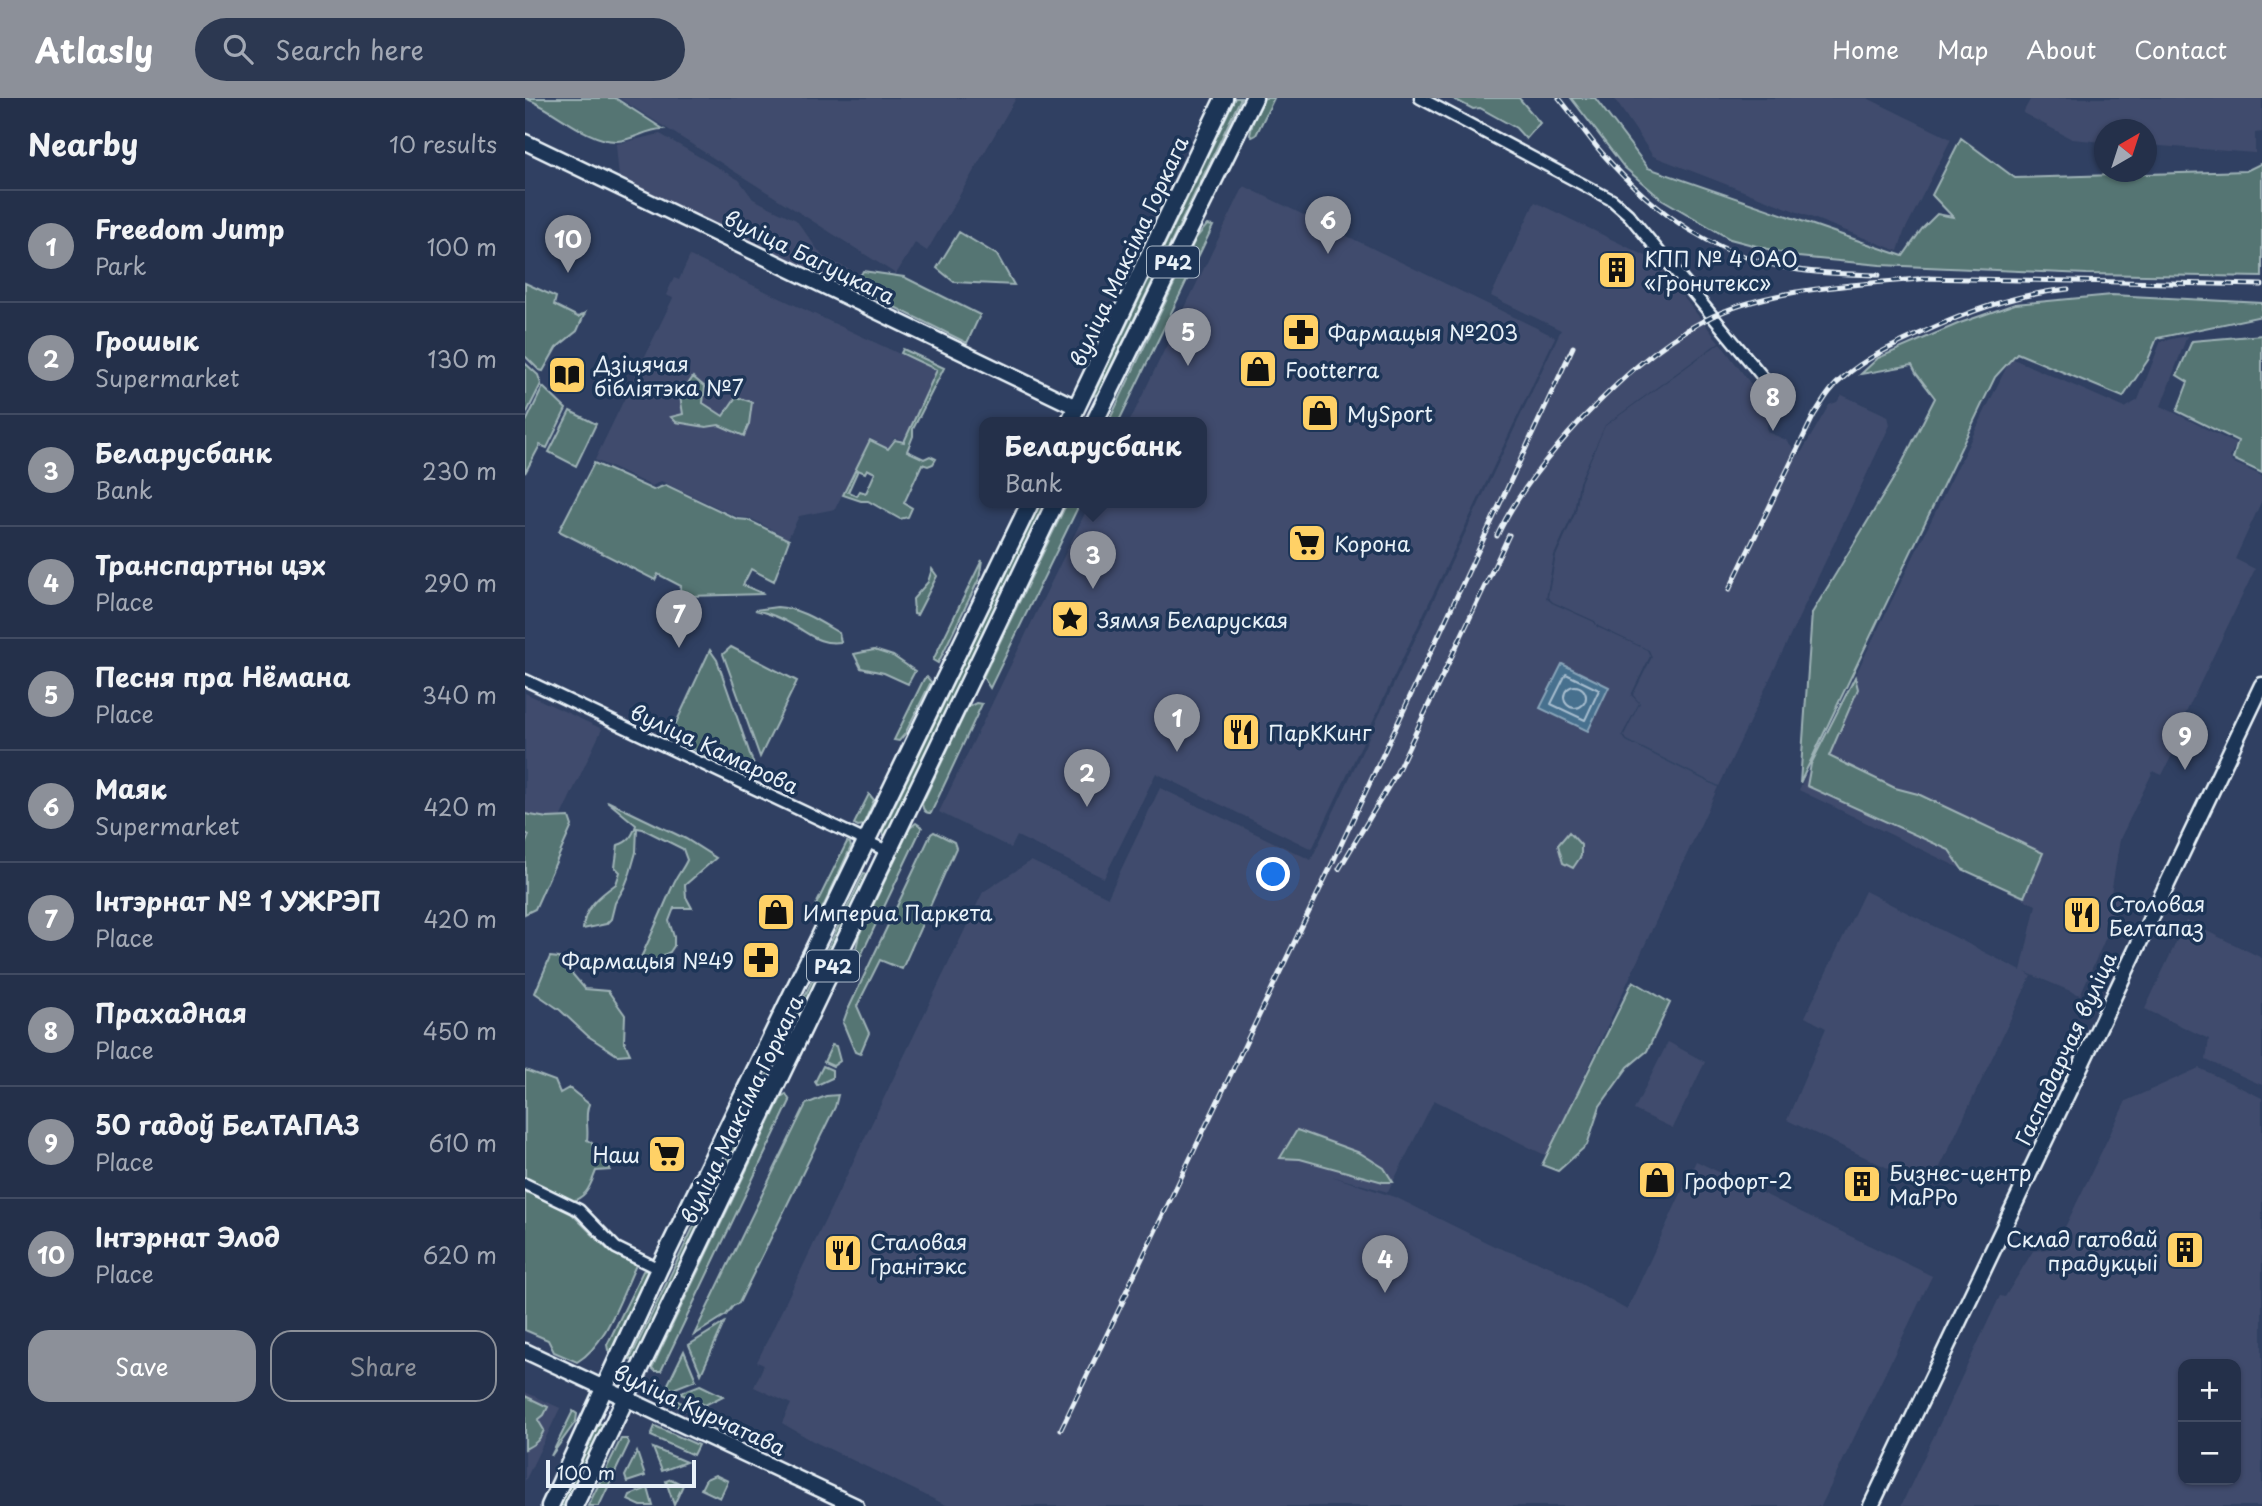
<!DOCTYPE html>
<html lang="en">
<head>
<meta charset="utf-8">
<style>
  :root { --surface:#24304a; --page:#2c3851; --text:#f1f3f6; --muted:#a3a9b5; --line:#414b62; --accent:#8c9099 }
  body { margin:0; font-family:"Playpen Sans",sans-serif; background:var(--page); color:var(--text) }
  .controls { position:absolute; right:21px; bottom:21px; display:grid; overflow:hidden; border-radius:14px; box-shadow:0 2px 5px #0004 }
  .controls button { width:63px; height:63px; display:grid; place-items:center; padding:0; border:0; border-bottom:2px solid var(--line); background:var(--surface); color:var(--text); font:35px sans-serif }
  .compass { position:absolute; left:1569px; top:21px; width:63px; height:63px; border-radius:50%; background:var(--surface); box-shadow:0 2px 5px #0004; rotate:39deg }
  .scale { position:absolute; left:21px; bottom:18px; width:150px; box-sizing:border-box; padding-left:7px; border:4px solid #e8f1f8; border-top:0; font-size:19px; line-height:24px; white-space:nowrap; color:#e8f1f8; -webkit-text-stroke:5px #1d3557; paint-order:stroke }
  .you { position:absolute; left:749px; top:777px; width:24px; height:24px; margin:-18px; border:5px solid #fff; border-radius:50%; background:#1a73e8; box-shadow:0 0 0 10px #1a73e833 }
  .badge { display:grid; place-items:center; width:46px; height:46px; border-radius:50%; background:var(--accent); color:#fff; font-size:23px; font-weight:700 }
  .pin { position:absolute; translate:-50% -58px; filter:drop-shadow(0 2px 4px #0008) }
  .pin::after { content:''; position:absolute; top:37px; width:24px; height:21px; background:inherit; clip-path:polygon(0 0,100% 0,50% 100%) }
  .popup { position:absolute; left:454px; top:319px; width:228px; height:91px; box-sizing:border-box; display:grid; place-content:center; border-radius:14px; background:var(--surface); filter:drop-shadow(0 2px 5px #0005); font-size:23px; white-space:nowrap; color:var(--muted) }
  .popup b { font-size:26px; color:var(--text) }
  .popup::after { content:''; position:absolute; left:50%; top:100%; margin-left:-14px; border:14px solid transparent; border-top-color:var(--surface) }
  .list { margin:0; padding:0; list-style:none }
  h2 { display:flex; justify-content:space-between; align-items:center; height:91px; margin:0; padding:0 28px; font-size:30px }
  h2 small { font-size:23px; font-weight:400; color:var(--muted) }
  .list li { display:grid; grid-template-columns:46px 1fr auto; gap:21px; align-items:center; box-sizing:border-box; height:112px; padding:0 28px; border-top:2px solid var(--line) }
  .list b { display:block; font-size:26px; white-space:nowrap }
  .list p { margin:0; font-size:23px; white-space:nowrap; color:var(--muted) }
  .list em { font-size:23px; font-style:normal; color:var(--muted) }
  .actions { display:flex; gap:14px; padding:21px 28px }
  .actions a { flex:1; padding:16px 0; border:2px solid var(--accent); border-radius:21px; text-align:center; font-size:24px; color:var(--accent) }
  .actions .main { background:var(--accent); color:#fff }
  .icon { flex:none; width:38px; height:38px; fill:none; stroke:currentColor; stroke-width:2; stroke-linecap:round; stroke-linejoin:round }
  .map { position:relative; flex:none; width:1737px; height:1408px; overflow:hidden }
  header { display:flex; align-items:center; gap:42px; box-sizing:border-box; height:98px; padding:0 35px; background:var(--accent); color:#fff }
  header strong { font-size:33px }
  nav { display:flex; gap:38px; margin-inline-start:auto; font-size:24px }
  .search { width:490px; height:63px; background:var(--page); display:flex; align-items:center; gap:18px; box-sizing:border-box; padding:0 24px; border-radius:38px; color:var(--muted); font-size:26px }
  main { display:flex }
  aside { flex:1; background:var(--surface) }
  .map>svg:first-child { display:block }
  .built { fill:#414c6d; fill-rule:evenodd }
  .green { fill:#547473; stroke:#9eb2b6; stroke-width:2; fill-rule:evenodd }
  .water { fill:#466f8e; stroke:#87a3b8; stroke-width:2 }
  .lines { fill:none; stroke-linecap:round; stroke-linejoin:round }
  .shore { stroke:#a7bdce; stroke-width:2 }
  .street-casing { stroke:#e8f1f8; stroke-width:15 }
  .secondary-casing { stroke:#e8f1f8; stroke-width:19 }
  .primary-casing { stroke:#e8f1f8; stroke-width:21 }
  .street { stroke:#1d3557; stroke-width:10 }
  .secondary { stroke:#1d3557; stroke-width:14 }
  .primary { stroke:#1d3557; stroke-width:16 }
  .rail-casing { stroke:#e8f1f8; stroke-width:5 }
  .rail { stroke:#1d3557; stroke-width:2.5; stroke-dasharray:8; stroke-linecap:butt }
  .labels { text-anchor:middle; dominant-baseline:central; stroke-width:7; stroke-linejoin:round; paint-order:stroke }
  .shield { fill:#1d3557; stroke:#abb9c8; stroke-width:2 }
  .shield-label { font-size:19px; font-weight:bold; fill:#e8f1f8 }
  .street-label { font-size:21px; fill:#e8f1f8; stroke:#1d3557 }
  .poi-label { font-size:21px; fill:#e8f1f8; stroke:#1d3557; text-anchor:start }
</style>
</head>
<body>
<header>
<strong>Atlasly</strong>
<div class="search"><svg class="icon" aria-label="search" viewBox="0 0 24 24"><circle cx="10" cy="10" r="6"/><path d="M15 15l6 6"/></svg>Search here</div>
<nav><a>Home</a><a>Map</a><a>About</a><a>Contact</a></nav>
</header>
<main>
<aside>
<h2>Nearby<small>10 results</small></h2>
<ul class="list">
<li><span class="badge">1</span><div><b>Freedom Jump</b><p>Park</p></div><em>100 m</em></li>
<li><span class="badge">2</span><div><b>Грошык</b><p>Supermarket</p></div><em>130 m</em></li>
<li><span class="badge">3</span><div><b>Беларусбанк</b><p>Bank</p></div><em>230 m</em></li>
<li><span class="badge">4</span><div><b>Транспартны цэх</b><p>Place</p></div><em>290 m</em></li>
<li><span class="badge">5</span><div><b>Песня пра Нёмана</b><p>Place</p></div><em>340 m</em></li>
<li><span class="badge">6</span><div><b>Маяк</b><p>Supermarket</p></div><em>420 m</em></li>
<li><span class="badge">7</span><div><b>Інтэрнат № 1 УЖРЭП</b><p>Place</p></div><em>420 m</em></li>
<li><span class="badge">8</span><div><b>Прахадная</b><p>Place</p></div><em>450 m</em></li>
<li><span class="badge">9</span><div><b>50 гадоў БелТАПАЗ</b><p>Place</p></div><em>610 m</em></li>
<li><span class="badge">10</span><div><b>Інтэрнат Элод</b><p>Place</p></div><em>620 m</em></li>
</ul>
<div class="actions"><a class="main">Save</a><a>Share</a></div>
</aside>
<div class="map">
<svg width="1737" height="1408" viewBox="0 0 1737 1408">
  <rect width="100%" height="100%" fill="#304062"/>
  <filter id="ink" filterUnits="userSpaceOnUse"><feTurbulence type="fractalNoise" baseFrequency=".0143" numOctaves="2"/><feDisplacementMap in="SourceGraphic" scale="14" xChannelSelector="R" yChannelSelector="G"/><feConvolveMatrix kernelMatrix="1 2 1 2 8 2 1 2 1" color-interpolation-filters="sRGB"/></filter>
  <g filter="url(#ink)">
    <path class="built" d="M94,0H491L402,153L390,145L371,176Z
      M1089,0H1342L1426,41L1379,134L1373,153L1128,58Z
      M1506,0H1737V34L1730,35V55L1622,47V32H1580L1579,44L1547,41L1498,15Z
      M135,36L214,82L228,101L271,122L298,159L332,175L325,191L94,80L91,46Z
      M719,88L1030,239L787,751L631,675L579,780L492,738L486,750L414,714L565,405H676V325H604Z
      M1010,104L1129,162L1194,244L1080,327L1054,384L1049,413L1029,457L1021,500L1027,505L1069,524L1072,529L1122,552L1125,558L1106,597L1114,605L1097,637L1101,643L1193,689L1022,1058L909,1002L863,1094L803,1077L872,1100L971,1149L1026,1169L1102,1212L1171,1063L1407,1178L1296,1408H423L288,1343L257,1325L266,1306L229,1289L239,1267L232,1264L458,794L506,763L583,799L635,690L786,762L1036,232L966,198Z
      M165,158L411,273L379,342L369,340L363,350L345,340L310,411L274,418L263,440L225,420L213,419L136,383L127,388L70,362L148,200L141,197L149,180L154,182Z
      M1662,238L1636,308L1711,346L1705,359L1707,364L1737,378V402L1710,461L1730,471L1643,652L1648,655L1637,677L1628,673L1595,741L1586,795L1598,801L1555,897L1500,874L1506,878L1405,1090L1262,1022L1301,930L1280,919L1340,793L1496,873L1511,807L1274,692L1486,260L1600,310L1613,302L1636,243Z
      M1195,245L1243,309L1242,334L1261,342L1275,357L1304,307L1312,304L1317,297L1363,318L1365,327L1194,688L1102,642L1099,637L1115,605L1108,597L1127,559L1124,552L1073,528L1070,523L1028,504L1023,499L1031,458L1051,414L1056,384L1080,328Z
      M0,595L77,631L34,722L0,718Z
      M1661,823L1737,860V987L1681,962L1684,941L1620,911Z
      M1143,944L1180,964L1148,1030L1109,1012Z
      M1674,970L1737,1000V1408H1376L1475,1198L1480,1199L1508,1153L1530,1150L1601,1003ZM1711,1266V1382H1658V1266Z
      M0,1294L35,1310L0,1383Z"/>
    <path class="green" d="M0,0H90L138,31C121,31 109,42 92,43C62,44 26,9 0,0Z
      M710,0H716L573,296L568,298Z
      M739,0H749L731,37L727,39L725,37L728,24Z
      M927,0H994L1015,25L1001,41L991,30L955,10L948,11Z
      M1046,0H1070L1123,70L1378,158L1397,131L1412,116L1428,119L1407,97L1436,40L1490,80L1721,73L1737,65V179L1562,176L1355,167L1273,159L1205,141L1135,100L1099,69Z
      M682,127L688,128L593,325H583L671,140Z
      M434,134L472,157L489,187L429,184L412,170Z
      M338,173L379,179L455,217L442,245L329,189Z
      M0,185L31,199L29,207L53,219L60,215L52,233L31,250L18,273L14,272L0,258Z
      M1587,197L1737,205V218L1632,240L1623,262L1598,299L1492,255L1470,279L1275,685L1287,515L1373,373L1410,300L1391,275L1387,267L1336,276L1353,260L1435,225L1490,206Z
      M1737,237V375L1708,361L1713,343L1652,313L1663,284L1652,277L1667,243Z
      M378,251L419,270L388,331V338L382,353L399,361L405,358L411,361L408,366L403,368L397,366L379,405L387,410L383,419L375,421L343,403H336L318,397L345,342L363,351L370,342L379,344L412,272L376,255ZM342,371L350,375L341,395L335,393L332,398L323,394L333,372L340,375Z
      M0,265L13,277L16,286L0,318Z
      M168,279L180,289L178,305L198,318L211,299L227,304L224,326L219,338L194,327L181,329L151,324L146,319L158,316L155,298Z
      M18,289L41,311L22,350L15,347L0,375V326Z
      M45,313L71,326L51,368L24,354Z
      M69,365L128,392L141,387L212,421L223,422L264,442L249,483L226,471L218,487L239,496L164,498L155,493L156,488L133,476L130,482L34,433Z
      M515,405H521L363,736L359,737L357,734Z
      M542,405H555L465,590L458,579Z
      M457,462L454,481L413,565L408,562Z
      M407,471L412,478L392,517L389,516L388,501L403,484Z
      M252,509C275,510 295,524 314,535L316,544C294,547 285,536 268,527C256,520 244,515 230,512Z
      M206,549L272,583L235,659L198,556Z
      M185,552L192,562L232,676L229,681L144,640Z
      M349,552L368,558L390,573L383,586L359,575L336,570L329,556Z
      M402,579L406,584L380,636L374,643L369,642L399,581Z
      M1330,579L1333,591L1304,658L1370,690L1393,696L1518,755L1499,799L1437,771L1424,752L1282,688L1286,666Z
      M451,605L457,606L406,715C400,715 398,712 397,706L443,609Z
      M344,696L349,702L338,727L333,728L329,726Z
      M82,703L161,741L191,760L160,787L161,799L167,810H149L144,823L149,839V848L145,854L127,863L117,875L111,870C124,843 136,815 148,787C151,779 158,771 162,762L158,751L118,731L112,730L111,754L105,775L99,790L90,805L86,821L81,826L58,831C59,810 74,798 91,786L95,774L90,769L93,747C104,744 108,737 111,727Z
      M0,716L22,720L44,719L47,728L10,811L0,816V747L4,737L0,735Z
      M391,725L397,729L332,866L328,864L334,837L385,730Z
      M409,734L429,744L431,750L377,871L355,862L332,908L344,935L335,956L330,954L318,925L322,914L406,736Z
      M1044,734L1056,747V758L1048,770L1038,765L1033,747Z
      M322,744L325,745L326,749L293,820L284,821Z
      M339,775L344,778L112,1264L105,1261Z
      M25,859L34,860L60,891L83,893L100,917L99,943L105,956L92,957L63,938L35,912L10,895Z
      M1108,883L1145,905L1122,953L1103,969L1075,1008L1062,1047L1033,1073L1017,1067Z
      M307,947L311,948L315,963L308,968L299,964Z
      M298,968L307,972V980L292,987L290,984Z
      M0,972L30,983L35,995L44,990L64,1006C59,1018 64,1029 62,1042L67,1045C68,1058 74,1061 85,1066V1072L71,1073C64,1090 63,1098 44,1105L0,1082Z
      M261,996L265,1003L136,1273H130L127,1270L135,1253L257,998Z
      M313,997L310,1009L214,1205L208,1208L201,1217L169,1237L281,1006L301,998Z
      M772,1032L835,1055L859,1070L868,1084H858L775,1061L755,1060Z
      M0,1091L42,1111L84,1153L111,1167C96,1198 82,1246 52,1264L29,1254L23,1242L0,1232Z
      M122,1172L124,1178L87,1253L83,1252L82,1247L118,1173Z
      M199,1225L176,1276L164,1247Z
      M159,1253L171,1282L148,1291L142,1288Z
      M175,1287L198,1298L180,1307L154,1295Z
      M140,1297L225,1338H218L138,1301Z
      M0,1298L23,1309L19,1317L13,1322L19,1332C15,1342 10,1346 0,1351Z
      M48,1313L52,1316L51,1323L26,1358Z
      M74,1325L81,1328L43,1408H35Z
      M130,1328L173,1347L168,1357L126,1338Z
      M96,1341H102L104,1345L74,1408H63Z
      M128,1350L161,1364L137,1373Z
      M112,1354L120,1378L102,1384L100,1378Z
      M190,1377L203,1383L195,1400L176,1391L181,1381Z
      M146,1381L158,1387L149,1407L141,1383Z
      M123,1390L128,1408H116L103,1402L105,1397Z"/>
    <path class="water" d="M1037,566L1084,589L1063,633L1015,610Z"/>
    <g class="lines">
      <path class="shore" d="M1041,576L1074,592L1060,622L1026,606Z
        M1039 599a11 11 0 1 1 22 0a11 11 0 1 1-22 0Z"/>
      <defs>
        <path id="street" d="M895,0L1087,102L1103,116L1260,306
          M0,582L362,753
          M0,1086L54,1112L91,1150L134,1171"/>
        <path id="secondary" d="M0,44L551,309
          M0,1253L331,1408
          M1346,1408L1737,587"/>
        <path id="primary" d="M544,325L699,0
          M569,325L729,0
          M25,1408L134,1171L505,405
          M49,1408L530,405"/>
      </defs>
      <use href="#street" class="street-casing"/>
      <use href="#secondary" class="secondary-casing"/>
      <use href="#primary" class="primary-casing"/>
      <use href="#street" class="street"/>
      <use href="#secondary" class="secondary"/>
      <use href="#primary" class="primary"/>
      <defs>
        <path id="rail" d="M1034,0C1049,18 1062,38 1077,55C1131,117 1192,160 1274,172C1301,176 1328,176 1354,177
          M1396,180L1737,187
          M972,438C990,399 1026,354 1056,322C1093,284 1131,247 1180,222C1244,189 1333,187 1404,180
          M1204,492L1289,317C1298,303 1306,289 1319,279C1341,260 1367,248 1394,236C1442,214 1490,196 1543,191
          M814,771L871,676L984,437
          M597,1202L807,766L1048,249
          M536,1331L602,1195"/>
      </defs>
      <use href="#rail" class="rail-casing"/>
      <use href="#rail" class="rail"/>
    </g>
  </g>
  <defs>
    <symbol id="building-square" viewBox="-11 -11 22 22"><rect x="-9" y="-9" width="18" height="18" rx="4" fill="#ffd166" stroke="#1d3557"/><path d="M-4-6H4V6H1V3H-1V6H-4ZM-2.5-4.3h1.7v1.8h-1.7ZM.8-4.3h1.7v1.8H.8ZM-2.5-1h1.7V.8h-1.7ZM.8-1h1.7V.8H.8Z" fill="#111"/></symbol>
    <symbol id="pharmacy-square" viewBox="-11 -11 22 22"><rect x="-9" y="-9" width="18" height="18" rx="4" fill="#ffd166" stroke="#1d3557"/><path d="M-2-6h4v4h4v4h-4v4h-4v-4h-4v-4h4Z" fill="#111"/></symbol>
    <symbol id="shop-square" viewBox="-11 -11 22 22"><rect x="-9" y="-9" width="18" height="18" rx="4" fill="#ffd166" stroke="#1d3557"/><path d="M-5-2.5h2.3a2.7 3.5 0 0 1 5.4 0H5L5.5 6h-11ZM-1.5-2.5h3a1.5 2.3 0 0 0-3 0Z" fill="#111"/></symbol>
    <symbol id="library-square" viewBox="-11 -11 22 22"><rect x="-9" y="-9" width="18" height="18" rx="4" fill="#ffd166" stroke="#1d3557"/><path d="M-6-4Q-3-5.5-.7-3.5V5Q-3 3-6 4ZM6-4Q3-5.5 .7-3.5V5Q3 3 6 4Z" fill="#111"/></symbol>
    <symbol id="supermarket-square" viewBox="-11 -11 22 22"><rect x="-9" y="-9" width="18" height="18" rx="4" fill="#ffd166" stroke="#1d3557"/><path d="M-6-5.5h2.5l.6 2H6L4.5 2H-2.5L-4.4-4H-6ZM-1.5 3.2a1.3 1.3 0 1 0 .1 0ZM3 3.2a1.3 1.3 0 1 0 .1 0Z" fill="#111"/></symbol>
    <symbol id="sight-square" viewBox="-11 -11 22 22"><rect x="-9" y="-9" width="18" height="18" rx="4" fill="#ffd166" stroke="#1d3557"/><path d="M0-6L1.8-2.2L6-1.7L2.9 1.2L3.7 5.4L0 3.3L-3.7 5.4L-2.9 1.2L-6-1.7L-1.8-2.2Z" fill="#111"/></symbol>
    <symbol id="restaurant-square" viewBox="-11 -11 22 22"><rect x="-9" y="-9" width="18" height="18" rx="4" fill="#ffd166" stroke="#1d3557"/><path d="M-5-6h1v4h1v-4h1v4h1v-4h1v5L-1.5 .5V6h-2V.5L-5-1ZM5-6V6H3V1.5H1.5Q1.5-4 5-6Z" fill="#111"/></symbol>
  </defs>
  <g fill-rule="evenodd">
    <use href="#building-square" x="1070" y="150" width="44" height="44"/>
    <use href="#pharmacy-square" x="754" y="212" width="44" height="44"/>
    <use href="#shop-square" x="711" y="249" width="44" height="44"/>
    <use href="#library-square" x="20" y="255" width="44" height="44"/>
    <use href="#shop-square" x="773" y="293" width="44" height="44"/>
    <use href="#supermarket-square" x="760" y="423" width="44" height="44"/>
    <use href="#sight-square" x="523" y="499" width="44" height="44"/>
    <use href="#restaurant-square" x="694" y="612" width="44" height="44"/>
    <use href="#shop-square" x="229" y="792" width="44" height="44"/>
    <use href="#restaurant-square" x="1535" y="795" width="44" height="44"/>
    <use href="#pharmacy-square" x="214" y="840" width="44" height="44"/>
    <use href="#supermarket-square" x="120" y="1034" width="44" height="44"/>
    <use href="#shop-square" x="1110" y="1060" width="44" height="44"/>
    <use href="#building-square" x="1315" y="1064" width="44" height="44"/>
    <use href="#building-square" x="1638" y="1130" width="44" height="44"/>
    <use href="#restaurant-square" x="296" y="1133" width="44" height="44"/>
  </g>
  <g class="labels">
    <g class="shield">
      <rect x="622" y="148.5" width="52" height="31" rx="5"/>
      <rect x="282" y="852.5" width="52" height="31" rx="5"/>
    </g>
    <g class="shield-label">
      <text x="648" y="164">Р42</text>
      <text x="308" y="868">Р42</text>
    </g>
    <g class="street-label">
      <text transform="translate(603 153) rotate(-65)">вуліца Максіма Горкага</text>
      <text transform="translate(285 158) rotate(26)">вуліца Багуцкага</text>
      <text transform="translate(190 650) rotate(25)">вуліца Камарова</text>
      <text transform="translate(1540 950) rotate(-65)">Гаспадарчая вуліца</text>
      <text transform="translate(216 1011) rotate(-64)">вуліца Максіма Горкага</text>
      <text transform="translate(175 1311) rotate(25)">вуліца Курчатава</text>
    </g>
    <g class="poi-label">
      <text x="1119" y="160">КПП № 4 ОАО<tspan x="1119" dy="24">«Гронитекс»</tspan></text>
      <text x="803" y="234">Фармацыя №203</text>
      <text x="69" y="265">Дзіцячая<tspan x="69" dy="24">бібліятэка №7</tspan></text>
      <text x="760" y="271">Footterra</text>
      <text x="822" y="315">MySport</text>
      <text x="809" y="445">Корона</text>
      <text x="572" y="521">Зямля Беларуская</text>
      <text x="743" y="634">ПарККинг</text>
      <text x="1584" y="805">Столовая<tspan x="1584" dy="24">Белтапаз</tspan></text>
      <text x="278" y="814">Империа Паркета</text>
      <text x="209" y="862" text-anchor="end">Фармацыя №49</text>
      <text x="115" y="1056" text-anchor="end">Наш</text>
      <text x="1364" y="1074">Бизнес-центр<tspan x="1364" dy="24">МаРРо</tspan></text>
      <text x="1159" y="1082">Грофорт-2</text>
      <text x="1633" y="1140" text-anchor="end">Склад гатовай<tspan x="1633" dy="24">прадукцыі</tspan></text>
      <text x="345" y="1143">Сталовая<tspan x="345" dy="24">Гранітэкс</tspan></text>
    </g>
  </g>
</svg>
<div class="controls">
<button>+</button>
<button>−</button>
</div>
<svg class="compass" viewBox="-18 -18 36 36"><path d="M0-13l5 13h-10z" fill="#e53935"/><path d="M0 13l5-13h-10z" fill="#a3a9b5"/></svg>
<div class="scale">100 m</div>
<div class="you"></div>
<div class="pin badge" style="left:652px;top:654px">1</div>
<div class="pin badge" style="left:562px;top:709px">2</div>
<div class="pin badge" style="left:568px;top:491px">3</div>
<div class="popup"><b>Беларусбанк</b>Bank</div>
<div class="pin badge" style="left:860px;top:1195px">4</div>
<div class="pin badge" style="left:663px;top:268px">5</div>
<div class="pin badge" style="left:803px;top:156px">6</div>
<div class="pin badge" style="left:154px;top:550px">7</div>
<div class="pin badge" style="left:1248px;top:333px">8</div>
<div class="pin badge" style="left:1660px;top:672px">9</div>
<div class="pin badge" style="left:43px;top:175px">10</div>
</div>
</main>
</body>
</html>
